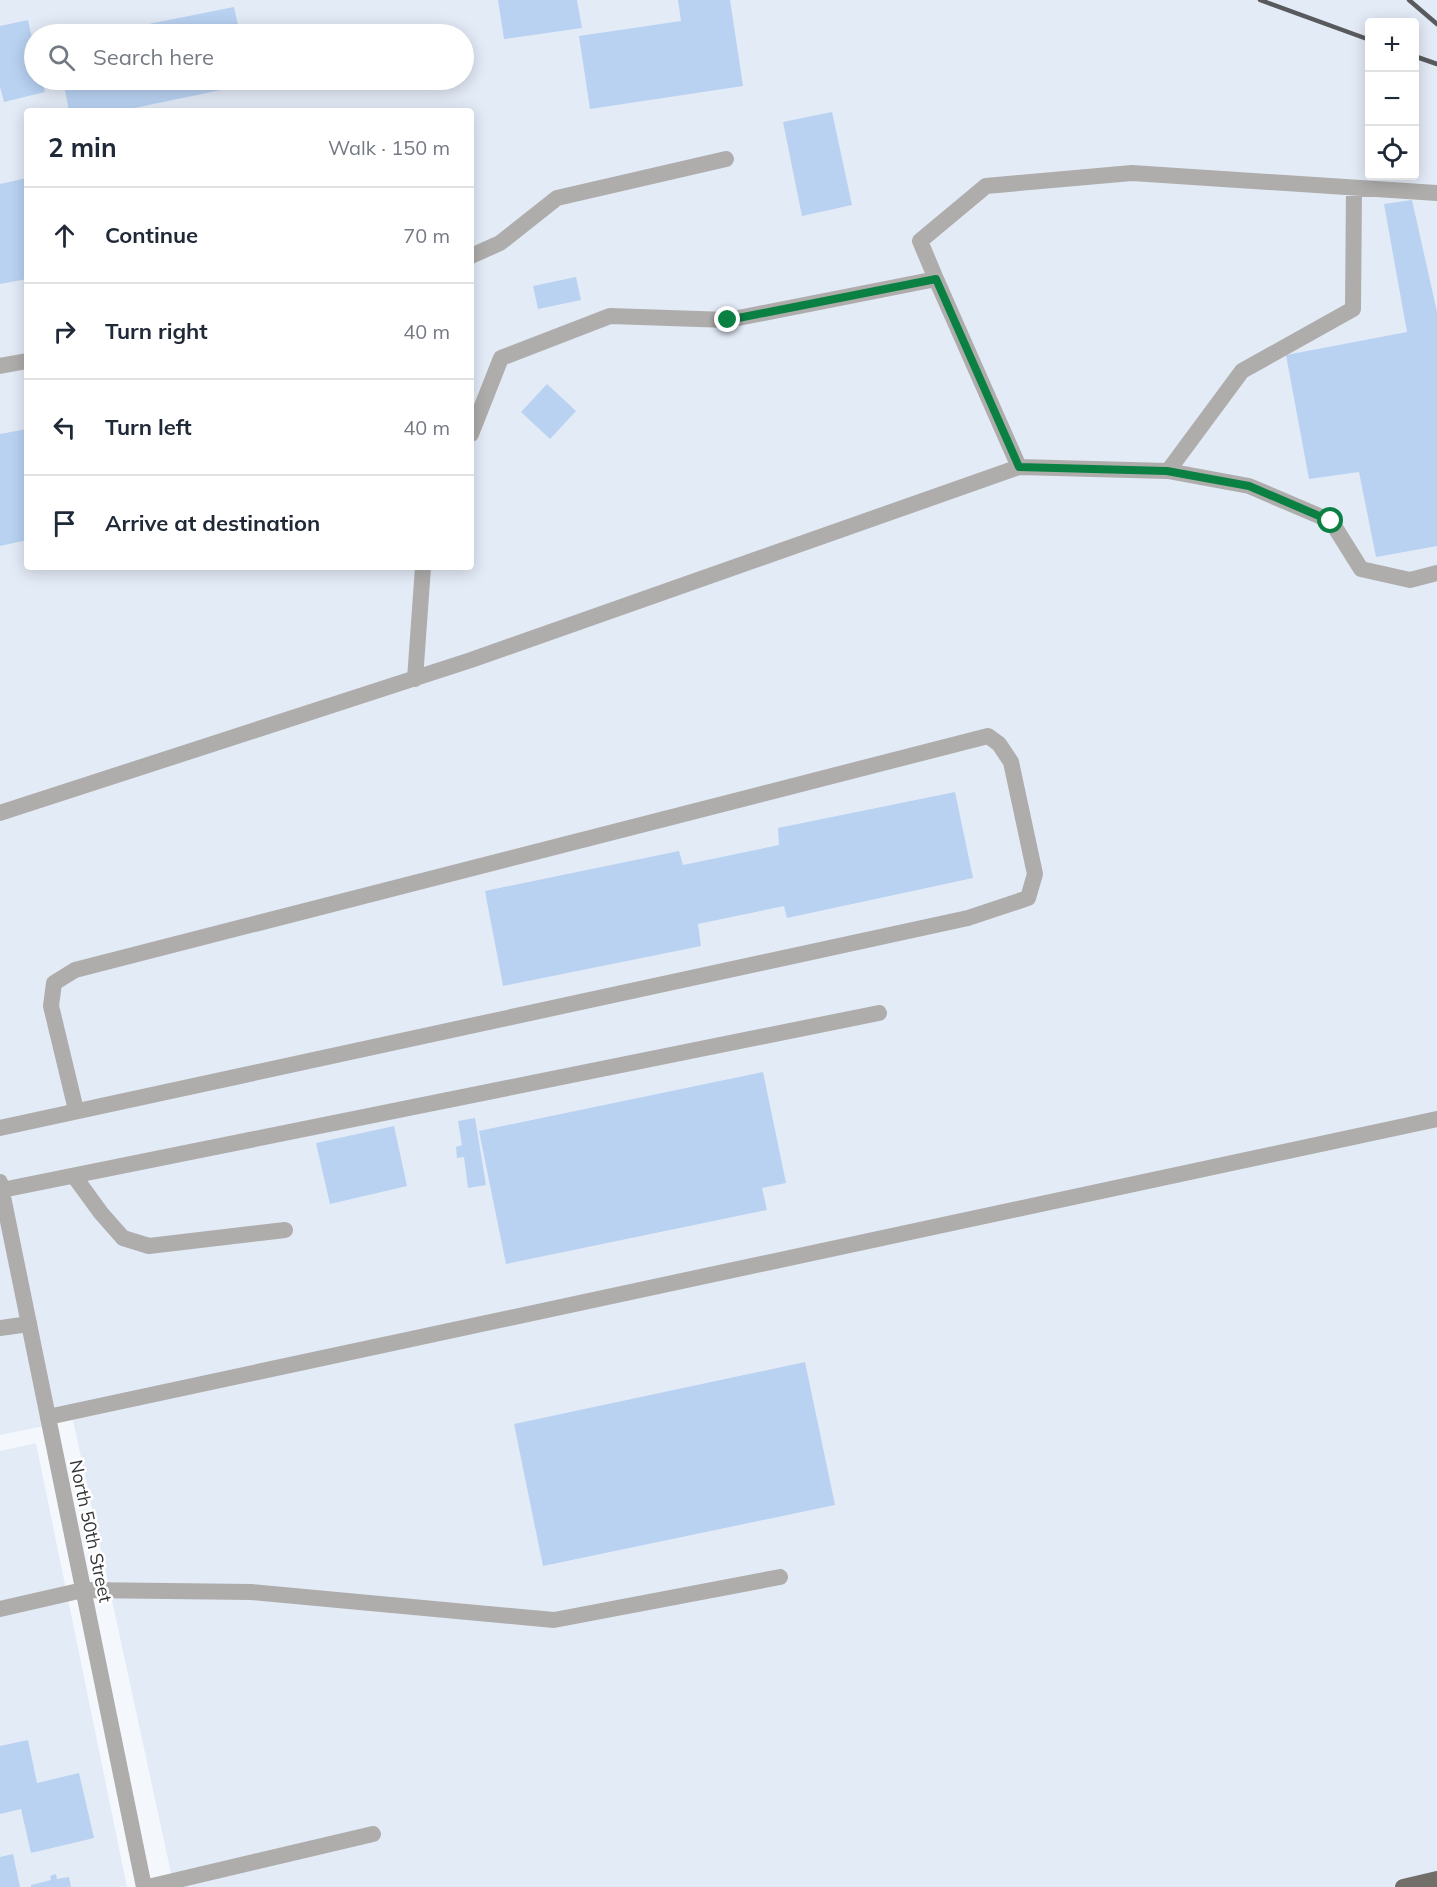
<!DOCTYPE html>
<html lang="en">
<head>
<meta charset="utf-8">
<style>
  :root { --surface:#fff; --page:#f2f2f3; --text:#1f2937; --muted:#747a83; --line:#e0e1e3 }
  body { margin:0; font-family:Mulish,sans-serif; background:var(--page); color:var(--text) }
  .controls { position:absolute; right:18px; top:18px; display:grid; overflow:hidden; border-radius:6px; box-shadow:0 3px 15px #0003 }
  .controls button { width:54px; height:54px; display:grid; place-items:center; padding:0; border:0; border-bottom:2px solid var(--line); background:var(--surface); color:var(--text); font:30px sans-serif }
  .stop { position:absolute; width:18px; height:18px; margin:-14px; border:4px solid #0b8043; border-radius:50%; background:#fff }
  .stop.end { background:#0b8043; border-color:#fff; box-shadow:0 2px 6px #0008 }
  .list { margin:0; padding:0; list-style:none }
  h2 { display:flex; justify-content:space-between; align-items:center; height:78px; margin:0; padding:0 24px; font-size:26px }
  h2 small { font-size:20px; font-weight:400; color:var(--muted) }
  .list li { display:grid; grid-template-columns:39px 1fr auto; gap:18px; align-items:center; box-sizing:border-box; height:96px; padding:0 24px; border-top:2px solid var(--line) }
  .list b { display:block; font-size:22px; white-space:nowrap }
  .list em { font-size:20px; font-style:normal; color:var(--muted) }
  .icon { flex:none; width:33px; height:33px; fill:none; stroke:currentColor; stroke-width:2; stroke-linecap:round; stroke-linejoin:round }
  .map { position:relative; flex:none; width:1437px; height:1887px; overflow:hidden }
  .search { position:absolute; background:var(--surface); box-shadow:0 3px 15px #0003; left:24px; top:24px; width:450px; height:66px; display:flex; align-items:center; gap:15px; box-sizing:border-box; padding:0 21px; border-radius:33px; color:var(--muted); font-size:22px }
  .panel { position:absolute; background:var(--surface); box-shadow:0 3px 15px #0003; left:24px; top:108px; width:450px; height:462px; border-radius:6px }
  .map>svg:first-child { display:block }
  .built { fill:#e3ebf7; fill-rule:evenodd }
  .building { fill:#b9d2f2 }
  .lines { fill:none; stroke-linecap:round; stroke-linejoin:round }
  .service { stroke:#aeadab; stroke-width:16 }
  .minor { stroke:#aeadab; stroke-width:16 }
  .tertiary { stroke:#aeadab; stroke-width:16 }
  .primary { stroke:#726f6b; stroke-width:16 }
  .rail { stroke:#585a5d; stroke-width:4.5 }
  .route { stroke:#0b8043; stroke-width:8 }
  .labels { text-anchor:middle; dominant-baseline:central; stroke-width:5; stroke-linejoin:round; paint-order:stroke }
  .street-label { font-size:18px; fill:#323436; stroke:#fff }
</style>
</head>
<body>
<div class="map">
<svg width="1437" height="1887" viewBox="0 0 1437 1887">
  <rect width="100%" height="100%" fill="#f4f8fd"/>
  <path class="built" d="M0,0H1437V1887H174L73,1420L0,1435ZM1370,22H1414V176H1370ZM34,34H464V80H34ZM27,111H471V567H27Z
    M36,1443L127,1887H0V1451Z"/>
  <path class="building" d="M498,0H577L582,28L504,39Z
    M678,0H730L743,86L590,109L579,36L681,21Z
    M234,7L240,34H103V33Z
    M28,20L34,47V80H42L45,92L4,102L0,87V26Z
    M63,80H249L250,84L120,111H69Z
    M832,112L852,205L802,216L783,122Z
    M27,178V279L0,284V184Z
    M1412,200L1437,312V546L1376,557L1359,472L1309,479L1286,355L1407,332L1384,204Z
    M576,277L581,300L538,309L533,286Z
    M547,384L576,411L550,439L521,412Z
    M27,429V540L0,546V434Z
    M955,792L973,878L787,918L784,906L698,924L701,946L503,986L485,891L679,851L683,865L779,845L778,828Z
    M763,1072L786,1183L762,1188L767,1210L506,1264L479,1131Z
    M475,1118L486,1185L468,1188L464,1157L457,1158L456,1147L462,1145L458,1121Z
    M394,1126L407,1186L330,1204L316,1143Z
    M805,1362L835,1505L543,1566L514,1424Z
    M28,1740L37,1783L79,1773L94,1838L31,1853L21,1809L0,1814V1746Z
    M13,1854L20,1887H0V1857Z
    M56,1874L57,1879L69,1877L71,1887H31V1885L51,1880L50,1876Z"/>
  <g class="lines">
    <path class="service" d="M471,256L500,243L557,198L726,159
      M936,279L920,241L986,186L1132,173L1437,193
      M0,366L27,361
      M471,434L501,358L610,316L728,320L936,279L1019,467
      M1168,471L1242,371L1353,309L1354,188
      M415,679L423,567
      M0,813L471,660L1019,467L1168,471L1249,486L1331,521L1361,569L1410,580L1437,573
      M0,1128L968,918L1028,898L1035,874L1011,762L999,744L988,736L75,970L54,983L51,1006L76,1110
      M74,1176L101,1213L123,1238L149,1246L285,1230
      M0,1328L29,1324
      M48,1417L1437,1119
      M0,1609L83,1590L251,1592L554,1620L780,1577
      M148,1887L373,1834"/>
    <path class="minor" d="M2,1190L879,1013"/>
    <path class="tertiary" d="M0,1182L144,1887"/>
    <path class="primary" d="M1403,1887L1437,1879"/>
    <path class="rail" d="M1260,0L1370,40
      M1409,0L1437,24
      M1414,56L1437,64"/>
  </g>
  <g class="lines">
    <path class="route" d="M728,320L936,279L1019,467L1167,471L1249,486L1331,521"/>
  </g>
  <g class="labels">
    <g class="street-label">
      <text transform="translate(91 1531) rotate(78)">North 50th Street</text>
    </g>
  </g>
</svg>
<div class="controls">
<button>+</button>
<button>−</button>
<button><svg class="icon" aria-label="locate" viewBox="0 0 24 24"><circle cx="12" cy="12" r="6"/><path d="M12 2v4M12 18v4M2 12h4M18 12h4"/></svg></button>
</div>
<div class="stop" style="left:1331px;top:521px"></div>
<div class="stop end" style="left:728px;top:320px"></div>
<div class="search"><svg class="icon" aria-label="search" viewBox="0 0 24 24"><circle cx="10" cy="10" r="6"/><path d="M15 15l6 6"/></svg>Search here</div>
<section class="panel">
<h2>2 min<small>Walk · 150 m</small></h2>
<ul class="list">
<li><svg class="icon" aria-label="ahead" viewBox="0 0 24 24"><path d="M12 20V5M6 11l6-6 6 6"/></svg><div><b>Continue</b></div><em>70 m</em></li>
<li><svg class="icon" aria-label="right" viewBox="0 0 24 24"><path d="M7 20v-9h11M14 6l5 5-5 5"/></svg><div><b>Turn right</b></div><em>40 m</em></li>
<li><svg class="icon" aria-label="left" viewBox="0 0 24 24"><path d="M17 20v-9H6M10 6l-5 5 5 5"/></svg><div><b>Turn left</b></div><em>40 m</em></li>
<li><svg class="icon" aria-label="arrive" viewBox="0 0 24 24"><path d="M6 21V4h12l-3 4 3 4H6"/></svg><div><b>Arrive at destination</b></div></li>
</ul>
</section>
</div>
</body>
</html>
